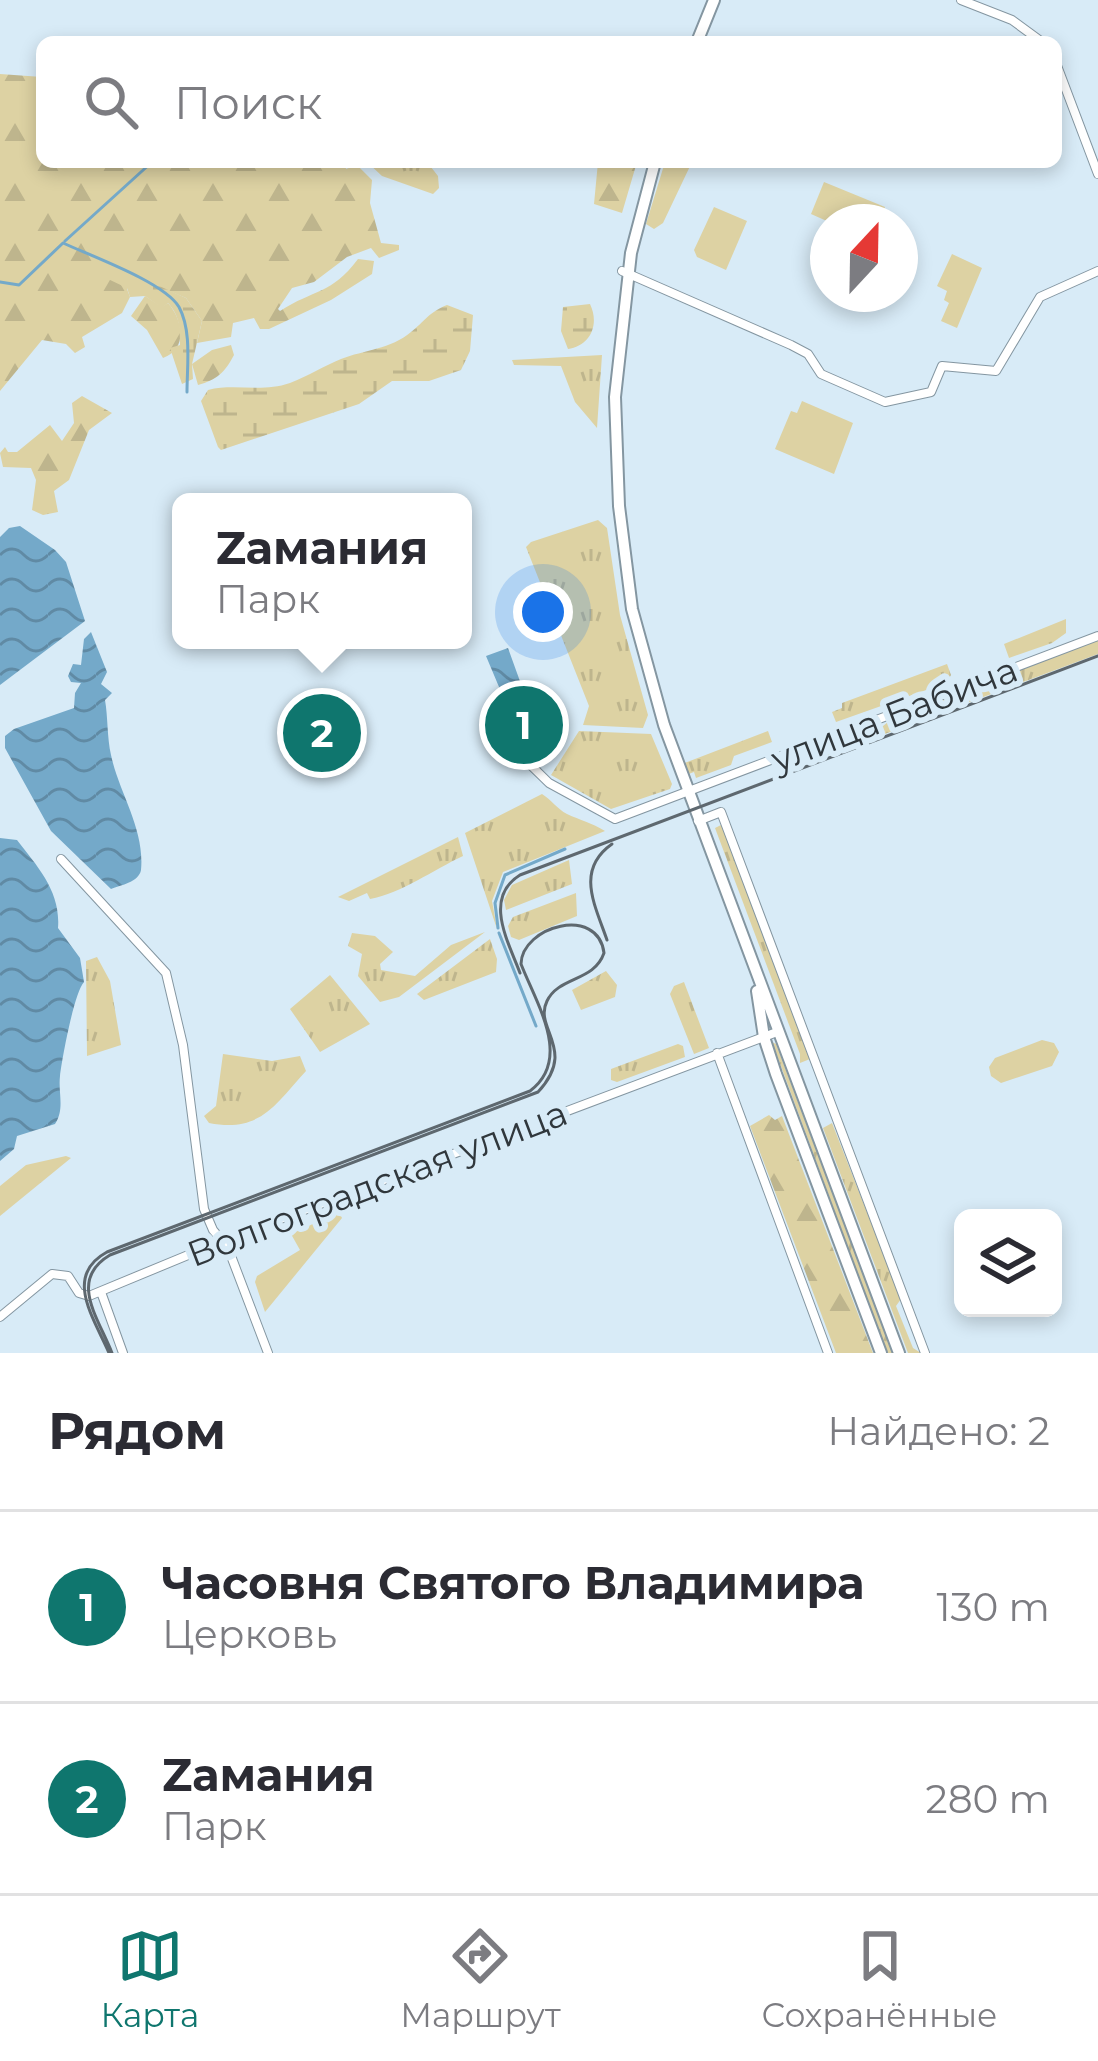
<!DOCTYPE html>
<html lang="ru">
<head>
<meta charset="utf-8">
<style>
  :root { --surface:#fff; --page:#f2f2f3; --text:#2b2b33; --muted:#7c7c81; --line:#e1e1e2; --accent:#0f766e }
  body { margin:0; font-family:Montserrat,sans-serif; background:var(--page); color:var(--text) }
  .controls { position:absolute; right:36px; bottom:36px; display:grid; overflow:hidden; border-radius:18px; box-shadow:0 6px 18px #0003 }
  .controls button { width:108px; height:108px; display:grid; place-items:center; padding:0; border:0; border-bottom:3px solid var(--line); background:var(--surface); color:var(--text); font:60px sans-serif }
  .compass { position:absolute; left:810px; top:204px; width:108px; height:108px; border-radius:50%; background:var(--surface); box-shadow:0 6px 18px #0003; rotate:22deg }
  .you { position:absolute; left:543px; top:612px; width:42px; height:42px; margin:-30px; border:9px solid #fff; border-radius:50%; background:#1a73e8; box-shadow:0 0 0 18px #1a73e833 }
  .badge { display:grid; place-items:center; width:78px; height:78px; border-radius:50%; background:var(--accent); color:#fff; font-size:39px; font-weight:700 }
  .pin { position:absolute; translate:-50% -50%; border:6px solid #fff; box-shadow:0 3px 12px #0006 }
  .popup { position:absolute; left:172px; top:493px; width:300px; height:156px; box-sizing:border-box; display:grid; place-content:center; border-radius:18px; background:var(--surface); filter:drop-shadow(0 3px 9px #0005); font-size:39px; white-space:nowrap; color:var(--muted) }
  .popup b { font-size:45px; color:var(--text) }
  .popup::after { content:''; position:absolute; left:50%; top:100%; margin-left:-24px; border:24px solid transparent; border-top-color:var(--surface) }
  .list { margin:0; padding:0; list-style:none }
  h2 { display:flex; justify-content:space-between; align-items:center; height:156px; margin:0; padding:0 48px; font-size:51px }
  h2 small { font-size:39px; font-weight:400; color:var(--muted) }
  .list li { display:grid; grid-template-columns:78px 1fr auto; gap:36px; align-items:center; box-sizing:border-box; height:192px; padding:0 48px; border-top:3px solid var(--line) }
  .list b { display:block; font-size:45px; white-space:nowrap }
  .list p { margin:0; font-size:39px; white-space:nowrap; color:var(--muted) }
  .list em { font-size:39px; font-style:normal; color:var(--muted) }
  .icon { flex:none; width:66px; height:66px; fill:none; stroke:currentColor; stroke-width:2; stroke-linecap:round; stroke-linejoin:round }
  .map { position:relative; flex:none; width:1098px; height:1353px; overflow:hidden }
  .search { position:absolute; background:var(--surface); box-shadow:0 6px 18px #0003; left:36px; right:36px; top:36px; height:132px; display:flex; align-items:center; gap:30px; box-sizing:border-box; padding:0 42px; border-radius:18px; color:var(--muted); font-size:45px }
  .sheet { height:540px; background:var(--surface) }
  nav { display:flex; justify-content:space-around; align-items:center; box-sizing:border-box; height:168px; border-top:3px solid var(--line); background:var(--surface); font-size:33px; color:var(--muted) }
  nav a { display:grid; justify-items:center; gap:6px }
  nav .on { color:var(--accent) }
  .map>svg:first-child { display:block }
  .grass { fill:url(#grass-tufts) }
  .forest { fill:url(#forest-firs) }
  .wetland { fill:url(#wetland-marsh) }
  .park { fill:#ddd2a3 }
  .water { fill:url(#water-waves) }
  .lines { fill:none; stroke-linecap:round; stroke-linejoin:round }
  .stream { stroke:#74a9c9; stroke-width:3 }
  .minor-casing { stroke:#8496a1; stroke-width:10 }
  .major-casing { stroke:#8496a1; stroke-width:14 }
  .minor { stroke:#fff; stroke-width:8 }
  .major { stroke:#fff; stroke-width:10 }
  .tram { stroke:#5e686f; stroke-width:3 }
  .labels { text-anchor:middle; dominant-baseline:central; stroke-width:12; stroke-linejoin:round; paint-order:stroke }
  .street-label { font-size:36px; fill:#30373c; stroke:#d8ebf7 }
</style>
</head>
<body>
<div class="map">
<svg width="1098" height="1353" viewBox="0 0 1098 1353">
  <defs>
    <pattern id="grass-tufts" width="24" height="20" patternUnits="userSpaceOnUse" patternTransform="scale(3)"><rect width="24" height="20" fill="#ddd2a3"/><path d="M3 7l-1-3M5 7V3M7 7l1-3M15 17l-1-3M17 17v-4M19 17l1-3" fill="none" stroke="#beb58d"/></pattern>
    <pattern id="forest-firs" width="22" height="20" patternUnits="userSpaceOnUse" patternTransform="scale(3)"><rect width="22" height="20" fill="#ddd2a3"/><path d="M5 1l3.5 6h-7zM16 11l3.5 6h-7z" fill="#beb58d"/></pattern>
    <pattern id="wetland-marsh" width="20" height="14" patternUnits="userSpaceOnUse" patternTransform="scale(3)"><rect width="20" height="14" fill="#ddd2a3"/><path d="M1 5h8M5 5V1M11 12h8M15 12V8" fill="none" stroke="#beb58d"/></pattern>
    <pattern id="water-waves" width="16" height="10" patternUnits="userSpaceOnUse" patternTransform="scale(3)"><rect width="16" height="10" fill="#74a9c9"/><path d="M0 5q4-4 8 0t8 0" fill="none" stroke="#608aa4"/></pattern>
  </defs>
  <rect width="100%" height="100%" fill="#d8ebf7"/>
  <path class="grass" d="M367,162H427L438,176L439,188L433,194L382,176Z
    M602,355L597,428L575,402L561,366L514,365L512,360Z
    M598,520L607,528L620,615L648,715L643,728L583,725L589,706L526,547L531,542Z
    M1066,619V633L1052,643L1009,658L1004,644Z
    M1098,640V654L810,762L803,754L840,738L878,730L893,718Z
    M947,664L951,675L946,683L836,722L832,712L842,708V703Z
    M579,731L651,734L672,784L670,789L611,809L551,775Z
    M768,731L772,742L734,756L731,765L696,778L694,772L686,775L682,764Z
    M542,794C552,800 557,809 567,814C580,820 592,823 605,831L503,872L492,901L497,929L465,833Z
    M721,825L772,949L810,1059L800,1063V1054L715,828Z
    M458,837L463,856C433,870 402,893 370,899L367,893L349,901L338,897Z
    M569,860L572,884L506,910L504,900L512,885Z
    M576,893L577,916L519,940L511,937L508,926L513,917Z
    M485,932L399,997L380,1002L358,976L362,954L348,946L352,933L375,936L393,952L380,964L381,970L415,976L451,945Z
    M490,939L497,959L496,972L424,1000L417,994Z
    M97,957L110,981L121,1045L87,1056L86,961Z
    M606,971L617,985L615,997L581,1010L572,990Z
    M330,975L370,1024L320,1052L290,1009Z
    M684,982L709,1048L694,1054L670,994L674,986Z
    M772,1042L776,1044L893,1353H887Z
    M678,1044L683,1046L685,1057L617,1082L611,1080V1069Z
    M223,1054L272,1061L300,1056L306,1071C275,1105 260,1133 209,1123L204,1116L216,1106Z
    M832,1123L901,1299L896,1306L913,1348L921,1353H908L823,1128Z
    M66,1156L71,1158L0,1216V1186L26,1165Z"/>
  <path class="forest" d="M0,74L42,77V162H345L346,169L357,165L372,180L370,203L381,243L399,245V250L379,258L371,248L347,257L314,282L292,288L278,309L280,311C314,289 331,295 358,259L374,261L372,274L331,300L269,329H260L254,318L233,323L231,337L197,343L202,321L186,298L133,276L127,289L130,297L122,313L82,337L85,347L75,353L66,344L42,340L0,391Z
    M598,162H637L622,213L594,204Z
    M145,296L162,307L168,303C183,320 188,349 163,358L147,330L131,316Z
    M231,345L234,355C225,372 217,380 198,385L192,364L212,350Z
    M82,396L112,413L89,430L69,480L54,491L58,512L43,515L32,510L36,480L31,468L3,467L0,453L5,447L8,452H17L50,425L62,441L74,423L72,403Z
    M769,1115L775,1120L782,1116L873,1353H836L750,1126Z"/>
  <path class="wetland" d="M117,267L186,298L202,321L192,364L193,379L182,384L170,348L180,345C180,329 180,316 168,303L162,308L145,296L130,297L127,288L108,279Z
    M590,304C600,325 590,346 568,349L561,331L563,307Z
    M447,305L473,315L470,351L461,370L429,381H392L359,404L221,450L218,447L201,401L208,390C235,383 261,393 290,383C308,376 324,366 341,359C364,350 391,349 411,332C425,321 429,312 447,305Z"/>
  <path class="park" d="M665,162H692L663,223L654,229L646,224Z
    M824,182L885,207L879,222H829L811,214Z
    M714,207L747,221L726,270L697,257L694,250Z
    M952,254L982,268L957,328L941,321L949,303L944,300L947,291L937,286Z
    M802,401L853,423L834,474L775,449L791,411L797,413Z
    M1042,1040L1054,1043L1059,1052L1052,1066L1001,1083L991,1076L989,1067L995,1058Z
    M339,1212L342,1218L265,1312L255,1282L257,1276L300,1250L291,1234Z"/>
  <path class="water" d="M20,526L55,550L66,562L85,621L0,685V537L9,528Z
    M91,632L107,672L101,684L112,693L105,700C108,717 107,737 111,755C119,793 145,829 141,870C139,882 121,885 111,889L51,831L5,748V736L14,729L74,708L75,693L81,683L71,682L68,676L73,664L81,665L84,639Z
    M508,648L526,698L519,711L507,706L486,656Z
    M0,838L17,840C38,867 61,892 58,928L80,958L84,982C74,993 62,1059 60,1076C58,1093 65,1109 55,1124L17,1136L14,1149L0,1161Z"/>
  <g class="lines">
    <path class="stream" d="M65,241L152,162
      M0,282L19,285L63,243C91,256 164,282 179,307C192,331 187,366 187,392
      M498,928L495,903L505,875L565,849
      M499,933L536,1026"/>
    <defs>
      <path id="minor" d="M961,0L1012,20L1042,42
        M1056,63L1098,174
        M622,271L791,345L808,354L821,374L885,402L931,392L942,366L996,371L1040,297L1098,271
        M506,741L549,783L615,819L1098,636
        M698,821L721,812L925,1353
        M61,859L166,973L183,1045L204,1209L213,1230L228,1248L268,1353
        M717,1053L828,1353
        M101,1292L123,1353
        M0,1317L52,1274L68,1276L79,1293L89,1296L222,1241L777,1032"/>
      <path id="major" d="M697,42L714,0
        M655,162L631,253L615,397L619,506L632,609L664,725L899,1353
        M757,991L764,1037L776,1074L881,1353"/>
    </defs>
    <use href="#minor" class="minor-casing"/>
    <use href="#major" class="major-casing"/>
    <use href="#minor" class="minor"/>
    <use href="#major" class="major"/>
    <path class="tram" d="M607,940C595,905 575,870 612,844
      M520,973C508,941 483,898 520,875L1098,656
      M109,1353C94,1318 63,1276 107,1252L530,1091C573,1059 536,1003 521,964C522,926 598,905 604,953C594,982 559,976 547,1001C533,1029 578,1049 538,1092L110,1255C68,1280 98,1317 112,1353"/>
  </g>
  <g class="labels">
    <g class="street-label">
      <text transform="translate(894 714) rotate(-21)">улица Бабича</text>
      <text transform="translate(377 1183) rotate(-21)">Волгоградская улица</text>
    </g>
  </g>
</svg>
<div class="controls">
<button><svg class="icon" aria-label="layers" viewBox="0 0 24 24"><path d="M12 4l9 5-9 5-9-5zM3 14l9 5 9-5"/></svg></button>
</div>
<svg class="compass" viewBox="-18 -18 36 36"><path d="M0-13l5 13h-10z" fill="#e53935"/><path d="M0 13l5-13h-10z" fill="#7c7c81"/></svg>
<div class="you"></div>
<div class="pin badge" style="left:524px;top:725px">1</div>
<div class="pin badge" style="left:322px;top:733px">2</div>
<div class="popup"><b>Zамания</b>Парк</div>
<div class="search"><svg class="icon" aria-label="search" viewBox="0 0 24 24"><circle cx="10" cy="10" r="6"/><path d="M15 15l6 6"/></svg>Поиск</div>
</div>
<section class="sheet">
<h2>Рядом<small>Найдено: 2</small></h2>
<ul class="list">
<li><span class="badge">1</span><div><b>Часовня Святого Владимира</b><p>Церковь</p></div><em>130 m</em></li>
<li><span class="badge">2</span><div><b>Zамания</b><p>Парк</p></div><em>280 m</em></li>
</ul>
</section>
<nav>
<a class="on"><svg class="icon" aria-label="map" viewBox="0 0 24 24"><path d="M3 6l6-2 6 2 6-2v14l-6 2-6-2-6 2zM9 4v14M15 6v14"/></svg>Карта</a>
<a><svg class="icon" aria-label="directions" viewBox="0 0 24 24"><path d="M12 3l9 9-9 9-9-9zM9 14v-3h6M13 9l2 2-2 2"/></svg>Маршрут</a>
<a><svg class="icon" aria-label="saved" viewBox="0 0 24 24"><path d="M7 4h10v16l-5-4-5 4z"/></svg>Сохранённые</a>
</nav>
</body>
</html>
